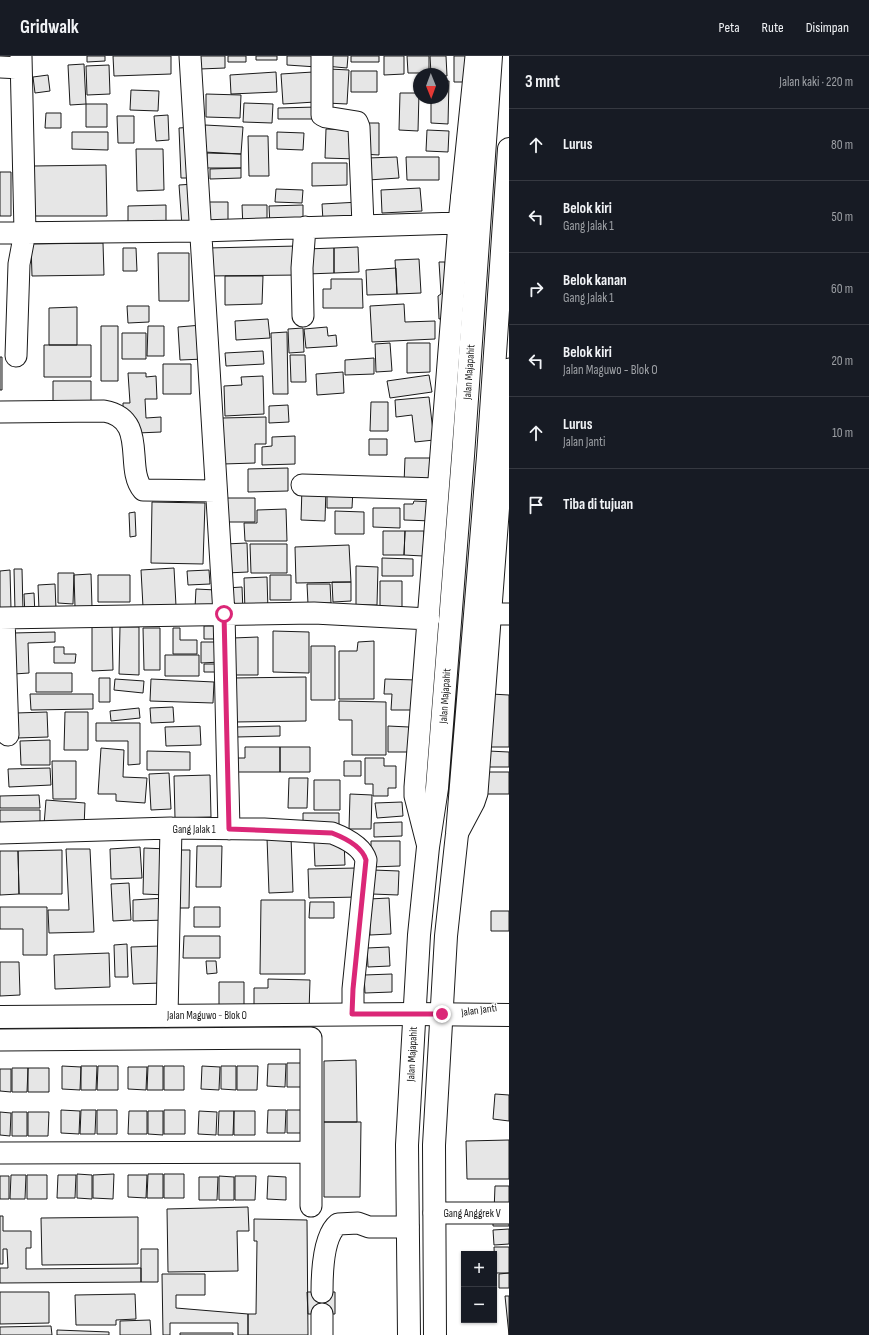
<!DOCTYPE html>
<html lang="id">
<head>
<meta charset="utf-8">
<style>
  :root { --surface:#171b24; --page:#20242c; --text:#f1f3f6; --muted:#9ea1a6; --line:#363941 }
  body { margin:0; font-family:"Sofia Sans Condensed",sans-serif; background:var(--page); color:var(--text) }
  .controls { position:absolute; right:12px; bottom:12px; display:grid; overflow:hidden; border-radius:0px; box-shadow:0 1px 3px #0004 }
  .controls button { width:36px; height:36px; display:grid; place-items:center; padding:0; border:0; border-bottom:1px solid var(--line); background:var(--surface); color:var(--text); font:20px sans-serif }
  .compass { position:absolute; left:413px; top:12px; width:36px; height:36px; border-radius:50%; background:var(--surface); box-shadow:0 1px 3px #0004; rotate:179deg }
  .stop { position:absolute; width:12px; height:12px; margin:-9px; border:3px solid #db2777; border-radius:50%; background:#fff }
  .stop.end { background:#db2777; border-color:#fff; box-shadow:0 1px 4px #0008 }
  .list { margin:0; padding:0; list-style:none }
  h2 { display:flex; justify-content:space-between; align-items:center; height:52px; margin:0; padding:0 16px; font-size:17px }
  h2 small { font-size:13px; font-weight:400; color:var(--muted) }
  .list li { display:grid; grid-template-columns:26px 1fr auto; gap:12px; align-items:center; box-sizing:border-box; height:72px; padding:0 16px; border-top:1px solid var(--line) }
  .list b { display:block; font-size:15px; white-space:nowrap }
  .list p { margin:0; font-size:13px; white-space:nowrap; color:var(--muted) }
  .list em { font-size:13px; font-style:normal; color:var(--muted) }
  .icon { flex:none; width:22px; height:22px; fill:none; stroke:currentColor; stroke-width:2; stroke-linecap:round; stroke-linejoin:round }
  .map { position:relative; flex:none; width:509px; height:1279px; overflow:hidden }
  header { display:flex; align-items:center; gap:24px; box-sizing:border-box; height:56px; padding:0 20px; background:var(--surface); border-bottom:1px solid var(--line) }
  header strong { font-size:19px }
  nav { display:flex; gap:22px; margin-inline-start:auto; font-size:14px }
  main { display:flex }
  aside { flex:1; background:var(--surface) }
  .map>svg:first-child { display:block }
  .building { fill:#e6e6e6; stroke:#1a1a1a }
  .lines { fill:none; stroke-linecap:round; stroke-linejoin:round }
  .minor-casing { stroke:#1a1a1a; stroke-width:23 }
  .major-casing { stroke:#1a1a1a; stroke-width:24 }
  .highway-casing { stroke:#1a1a1a; stroke-width:24 }
  .minor { stroke:#fff; stroke-width:21 }
  .major { stroke:#fff; stroke-width:22 }
  .highway { stroke:#fff; stroke-width:22 }
  .route { stroke:#db2777; stroke-width:5 }
  .labels { text-anchor:middle; dominant-baseline:central; stroke-width:3; stroke-linejoin:round; paint-order:stroke }
  .street-label { font-size:11px; fill:#1a1a1a; stroke:#fff }
</style>
</head>
<body>
<header>
<strong>Gridwalk</strong>
<nav><a>Peta</a><a>Rute</a><a>Disimpan</a></nav>
</header>
<main>
<div class="map">
<svg width="509" height="1279" viewBox="0 0 509 1279">
  <rect width="100%" height="100%" fill="#fff"/>
  <path class="building" d="M87,0H105V5L87,6Z
    M113,0H171V18L114,20Z
    M200,0H225V12L200,13Z
    M228,0H246V6H228Z
    M256,0H277V4H256Z
    M287,0H318L317,11L287,9Z
    M326,0H348L347,12L325,10Z
    M351,0H379V6H351Z
    M384,0H404V18L384,19Z
    M407,0H429V17H408Z
    M430,0H446L447,20H443V18H431Z
    M454,0H467L468,26H454Z
    M84,8L86,48L70,49L68,9Z
    M109,9L110,38L87,39L86,10Z
    M329,13L349,14L347,48L326,47Z
    M351,15H377V36H351Z
    M276,16L277,36L231,38L230,19Z
    M313,16L315,46L283,48L281,18Z
    M48,19L50,35L35,37L33,21Z
    M443,25H449L448,68L431,67V42H443Z
    M131,34L159,35L158,55L130,54Z
    M400,37H419L418,75L399,74Z
    M206,38L241,39L240,62L206,61Z
    M244,47L273,48L272,67L243,66Z
    M86,48H107V71H86Z
    M317,51V63H278V52Z
    M46,57H61V72H45Z
    M168,59L169,84L156,85L154,60Z
    M117,60H134V87H118Z
    M362,67H379V99L362,98Z
    M205,69L243,71L241,98L204,96Z
    M193,71L194,122H181L179,72Z
    M326,73L358,74L357,103L325,102Z
    M427,74L449,75L448,96L426,95Z
    M72,76H108V94L72,93Z
    M277,76L304,77L303,94L277,93Z
    M248,80H268L269,120H249Z
    M136,93H163L164,134L137,135Z
    M207,97L241,98V112H207Z
    M397,101L399,122L368,124L367,102Z
    M406,101H439V124H407Z
    M312,107H347V129L312,130Z
    M106,109L107,160H33V110Z
    M241,112V122L210,123V113Z
    M0,116H11V160H0Z
    M194,128L197,169L182,170L179,129Z
    M420,132L422,155L382,157L381,134Z
    M276,133L303,134L302,147L275,146Z
    M206,146H228V168H206Z
    M360,146L361,162L323,165L322,148Z
    M166,149V170L128,171V150Z
    M242,149H267V171L243,172Z
    M303,149V168L270,170L269,150Z
    M103,187L104,219L32,220L31,188Z
    M298,190L299,219L207,220V192Z
    M358,191L359,216L334,217V192Z
    M123,192H136L137,215H123Z
    M334,192V217L307,218L306,193Z
    M158,197H189V245H159Z
    M419,203L421,237L397,238L395,204Z
    M439,206H445L448,262L439,263L438,240L441,238Z
    M396,212L397,238L367,239L366,214Z
    M225,220H263L262,248L225,249Z
    M331,223H362L363,252H323V233H331Z
    M404,248L405,266L435,265V283L372,286L370,250Z
    M127,250H149V266L128,267Z
    M77,251V289H49V252Z
    M268,263L270,282L236,284L235,265Z
    M202,269L204,303L180,304L178,271Z
    M101,270H118V325H101Z
    M148,270H164V300H147Z
    M327,271L328,280L336,279L337,290L306,292L304,273Z
    M303,272L304,296L289,297L288,273Z
    M287,276L288,338H273L271,277Z
    M122,277H146V303H122Z
    M390,287L392,315L376,316L375,288Z
    M407,287H430V316L407,317Z
    M44,289H91V321H44Z
    M263,295L264,308L226,310L225,297Z
    M290,299H305L306,326H291Z
    M0,301H2V334H0Z
    M374,302V318L345,319V304Z
    M163,308H191V338H163Z
    M343,316L344,337L317,339L316,318Z
    M128,317H146V321L156,320L157,343H145L146,362L161,361V376L137,377V364L123,359V347H130Z
    M429,319L432,336L390,342L387,325Z
    M263,320L264,358L225,360L224,330L242,329L241,321Z
    M53,325H91V348H53Z
    M429,341L434,384L415,386L412,359L396,361L395,344Z
    M371,346H388V375H370Z
    M288,349L289,366L269,367V350Z
    M266,361V388H255V407L223,408L222,362Z
    M295,380V408L262,409V391L272,390V381Z
    M369,383H387V399H369Z
    M405,402H433V428H404Z
    M288,412V435L248,436V413Z
    M302,431L326,432L325,465L301,464Z
    M327,432L353,433L352,452H327Z
    M221,442H255V466H221Z
    M414,445L434,446L433,465L404,464V448H413Z
    M152,446L205,447L203,508L151,507Z
    M373,452H400V472L373,471Z
    M286,453L287,485H245L244,467H257V454Z
    M335,455L364,456V478H335Z
    M135,456L136,480L130,481L129,457Z
    M383,475H405L404,499H383Z
    M405,475H424L423,500L404,499Z
    M247,487L248,516L226,517L225,488Z
    M250,488H287V517H251Z
    M349,489L351,526L296,527L295,491Z
    M382,502L413,503V520H382Z
    M356,510L378,511L377,549H356Z
    M174,512L176,550L143,551L141,514Z
    M14,513H22L23,555H15Z
    M10,514L11,553L0,554V515Z
    M209,514L210,528L188,529L187,515Z
    M58,517H74L73,548L58,547Z
    M91,518L92,551H75L74,519Z
    M98,519H130V546H98Z
    M270,519H291V544H270Z
    M267,521L268,555L245,556L244,522Z
    M380,525H402V553H380Z
    M332,526H351V545L333,546Z
    M55,528L56,553L39,554L38,529Z
    M307,528H330L331,547L308,548Z
    M242,531L243,556L227,557L226,532Z
    M196,533L216,534L215,553L195,552Z
    M34,537L35,559L25,560L24,538Z
    M92,569H112L113,614L92,615Z
    M204,570H219L218,583H204Z
    M120,571H139V619L119,618Z
    M143,572H160V614H144Z
    M173,572H180V584H197V598H173Z
    M273,575L309,576V617L273,616Z
    M55,576V586L28,587L29,617L14,618L13,577Z
    M258,581V619H233V582Z
    M374,585V643H339V595H357L358,586Z
    M201,586H220L221,606L201,607Z
    M311,590H335V644H311Z
    M54,591H64V598H76L75,607H54Z
    M165,599H199V620H165Z
    M204,608H218V616H204Z
    M36,617H72V636H36Z
    M306,621V665L234,666L233,622Z
    M99,622H110V646H99Z
    M115,623L144,625L143,637L114,634Z
    M151,623L214,626L213,647L150,645Z
    M385,623L416,624L415,654H391L392,638H384Z
    M30,638H93V653L31,654Z
    M491,638L509,639V691H490Z
    M339,645L386,646V699H352V664H339Z
    M173,651L174,666L151,667L150,652Z
    M139,652L140,662L111,665L110,655Z
    M47,656L48,681L17,682L16,657Z
    M65,656H88V694H64Z
    M96,667H140V708L128,709V685H96Z
    M200,670L201,689L166,690L165,671Z
    M280,670V680L236,681V671Z
    M388,670L409,671L408,696H388Z
    M50,684V709H21L20,685Z
    M245,691H280V716H229L230,702H245Z
    M280,691H310V716H280Z
    M101,692L124,694L123,721L147,722L145,747L116,745V738H98Z
    M147,695L190,696V714H147Z
    M488,695L509,696V711H488Z
    M365,702H384V710H396V732H388V740H373V728H365Z
    M52,705H76V743H53Z
    M344,705H361V720H344Z
    M50,712L51,729L9,731L8,713Z
    M485,716H509V738H486Z
    M169,717L171,753L151,754L149,718Z
    M210,719L211,761L175,762L174,720Z
    M289,722H308L307,752H288Z
    M314,724H340V754H314Z
    M350,738L372,739L371,773H349Z
    M39,739L40,752H0V740Z
    M46,744L85,747L84,772L44,769Z
    M402,746L403,760L377,762L375,747Z
    M0,754H40V769L0,770Z
    M303,757H339V775H303Z
    M402,766V780L374,781V767Z
    M291,781L293,836L269,837L267,782Z
    M344,785L345,809L315,810L314,786Z
    M371,785H400V810L371,811Z
    M197,790H222L221,831H196Z
    M140,791L142,822L111,823L110,793Z
    M144,792L168,793L166,839L143,838Z
    M66,793H90L94,876L49,877L48,854H69Z
    M62,794V838H19L18,795Z
    M180,794H190L189,852H179Z
    M0,795H18L19,838L0,839Z
    M357,812L359,841L309,842L308,813Z
    M373,814L399,815L398,839L372,838Z
    M129,827L131,864L113,865L111,828Z
    M165,842L166,864L133,865V844Z
    M389,842L391,878L370,879L369,843Z
    M261,844H305V918H260Z
    M310,846H334V862H309Z
    M0,851H47V899H23V873H0Z
    M194,851H220V871H194Z
    M491,855H509V875H491Z
    M184,880H220V902H183Z
    M127,888L128,921H115L114,889Z
    M160,890L161,927L133,928L131,891Z
    M389,891L390,910L368,911L367,892Z
    M109,897L110,931L55,933L54,899Z
    M206,905H216L217,917L207,918Z
    M0,906H19L20,939L0,940Z
    M392,918V936L365,937L364,919Z
    M268,923L310,924L309,956L254,954V932H268Z
    M219,926H244V955H219Z
    M356,1004L357,1066H324V1005Z
    M287,1007H303L302,1031H287Z
    M268,1008H286L285,1031L267,1030Z
    M62,1010L81,1011L80,1034L62,1033Z
    M81,1010H97L96,1034H81Z
    M98,1010H118V1034H97Z
    M148,1010H163V1034H147Z
    M164,1010H184V1034H164Z
    M202,1010L220,1011L219,1034L201,1033Z
    M221,1010H236V1034L221,1033Z
    M237,1010H258L257,1034H237Z
    M128,1011H147L146,1034L128,1033Z
    M12,1012H28L27,1036H12Z
    M28,1012H49V1036H28Z
    M0,1013H11V1036L0,1035Z
    M495,1038L509,1039V1065L493,1063Z
    M61,1054L80,1055L79,1078L61,1077Z
    M81,1054H96L95,1078H80Z
    M97,1054H117V1078H97Z
    M164,1054H185V1078H164Z
    M268,1054H286L285,1077H267Z
    M287,1054H302V1077H287Z
    M129,1055H147V1078H128Z
    M148,1055H163V1079L148,1078Z
    M199,1055L217,1056L216,1079L198,1078Z
    M219,1055H234L233,1079H218Z
    M234,1055H255V1079H234Z
    M0,1056L11,1057L10,1080L0,1079Z
    M12,1056H27V1080H12Z
    M28,1056H49L48,1080H28Z
    M324,1066H361L360,1141H324Z
    M509,1084V1123H467L466,1085Z
    M77,1118L92,1119V1143L77,1142Z
    M114,1118L113,1143L93,1142V1119Z
    M148,1118H163V1142H147Z
    M164,1118H184V1142H164Z
    M11,1119H26L25,1143H10Z
    M27,1119H47V1143H27Z
    M58,1119H76L75,1142H57Z
    M128,1119H147L146,1142L128,1141Z
    M0,1120H9V1143H0Z
    M219,1120L234,1121V1144H219Z
    M235,1120H256L255,1144H235Z
    M268,1120L286,1121V1144L267,1143Z
    M199,1121H218L217,1144H199Z
    M495,1130H509V1156H494Z
    M248,1151L249,1175H237L238,1215L168,1216L167,1153Z
    M493,1158H509V1170H493Z
    M0,1160H3V1175H31V1192H26V1213L141,1212V1226L0,1227V1212H8L7,1193H3V1208H0Z
    M138,1161V1208L42,1209L41,1162Z
    M254,1163L307,1164L308,1279H248V1258H256L257,1185H254Z
    M509,1173V1188L494,1189L493,1174Z
    M494,1191H509V1217H495Z
    M141,1193H158V1226H141Z
    M509,1217V1232H499V1218Z
    M162,1218H205V1239H176V1252L248,1258V1279H238V1267H170V1279H163Z
    M0,1236H49V1267L0,1268Z
    M307,1236H335V1258H308Z
    M135,1238L136,1263L116,1264V1269H76L75,1239Z
    M505,1240H509V1279Z
    M150,1264L151,1279H120V1265Z
    M51,1270L52,1279H0V1271Z
    M57,1274L109,1276V1279H57Z
    M180,1277H233V1279H180Z"/>
  <g class="lines">
    <defs>
      <path id="minor" d="M190,0L224,558L229,773
        M322,0V59L326,61L357,66L359,71L363,169
        M0,11L21,12
        M0,177L201,175L459,167
        M303,260L302,212L305,171
        M16,300L19,208L25,176L21,0
        M0,356L104,355C149,363 124,412 143,434L216,435
        M302,429L438,433
        M491,558H509
        M0,562L314,557L429,563
        M4,562L8,679
        M0,777L171,772L264,773L332,777C345,782 362,790 366,804L353,933V958
        M457,778L474,746L477,737L509,313
        M428,791L415,740V731L459,167L476,0
        M167,960L171,772
        M0,984L311,982V1150
        M0,1097L310,1096
        M434,1157H509
        M322,1236C322,1218 323,1180 338,1168L358,1167L369,1171H408
        M322,1258V1279"/>
      <path id="major" d="M0,961L414,958L509,959"/>
      <path id="highway" d="M462,142H480
        M409,1279L407,1089L419,879L428,791L437,732L463,400L491,0
        M435,1279L434,1089L446,880L457,778L488,400L509,93"/>
    </defs>
    <use href="#minor" class="minor-casing"/>
    <use href="#major" class="major-casing"/>
    <use href="#highway" class="highway-casing"/>
    <use href="#minor" class="minor"/>
    <use href="#major" class="major"/>
    <use href="#highway" class="highway"/>
  </g>
  <g class="lines">
    <path class="route" d="M224,558L229,773L332,777C345,782 362,790 366,804L353,933L352,958H442"/>
  </g>
  <g class="labels">
    <g class="street-label">
      <text transform="translate(469 316) rotate(-86)">Jalan Majapahit</text>
      <text transform="translate(445 640) rotate(-86)">Jalan Majapahit</text>
      <text x="194" y="773">Gang Jalak 1</text>
      <text transform="translate(479 954) rotate(-8)">Jalan Janti</text>
      <text x="207" y="959">Jalan Maguwo - Blok O</text>
      <text transform="translate(412 998) rotate(-87)">Jalan Majapahit</text>
      <text x="472" y="1157">Gang Anggrek V</text>
    </g>
  </g>
</svg>
<div class="controls">
<button>+</button>
<button>−</button>
</div>
<svg class="compass" viewBox="-18 -18 36 36"><path d="M0-13l5 13h-10z" fill="#e53935"/><path d="M0 13l5-13h-10z" fill="#9ea1a6"/></svg>
<div class="stop" style="left:224px;top:558px"></div>
<div class="stop end" style="left:442px;top:958px"></div>
</div>
<aside>
<h2>3 mnt<small>Jalan kaki · 220 m</small></h2>
<ul class="list">
<li><svg class="icon" aria-label="ahead" viewBox="0 0 24 24"><path d="M12 20V5M6 11l6-6 6 6"/></svg><div><b>Lurus</b></div><em>80 m</em></li>
<li><svg class="icon" aria-label="left" viewBox="0 0 24 24"><path d="M17 20v-9H6M10 6l-5 5 5 5"/></svg><div><b>Belok kiri</b><p>Gang Jalak 1</p></div><em>50 m</em></li>
<li><svg class="icon" aria-label="right" viewBox="0 0 24 24"><path d="M7 20v-9h11M14 6l5 5-5 5"/></svg><div><b>Belok kanan</b><p>Gang Jalak 1</p></div><em>60 m</em></li>
<li><svg class="icon" aria-label="left" viewBox="0 0 24 24"><path d="M17 20v-9H6M10 6l-5 5 5 5"/></svg><div><b>Belok kiri</b><p>Jalan Maguwo - Blok O</p></div><em>20 m</em></li>
<li><svg class="icon" aria-label="ahead" viewBox="0 0 24 24"><path d="M12 20V5M6 11l6-6 6 6"/></svg><div><b>Lurus</b><p>Jalan Janti</p></div><em>10 m</em></li>
<li><svg class="icon" aria-label="arrive" viewBox="0 0 24 24"><path d="M6 21V4h12l-3 4 3 4H6"/></svg><div><b>Tiba di tujuan</b></div></li>
</ul>
</aside>
</main>
</body>
</html>
